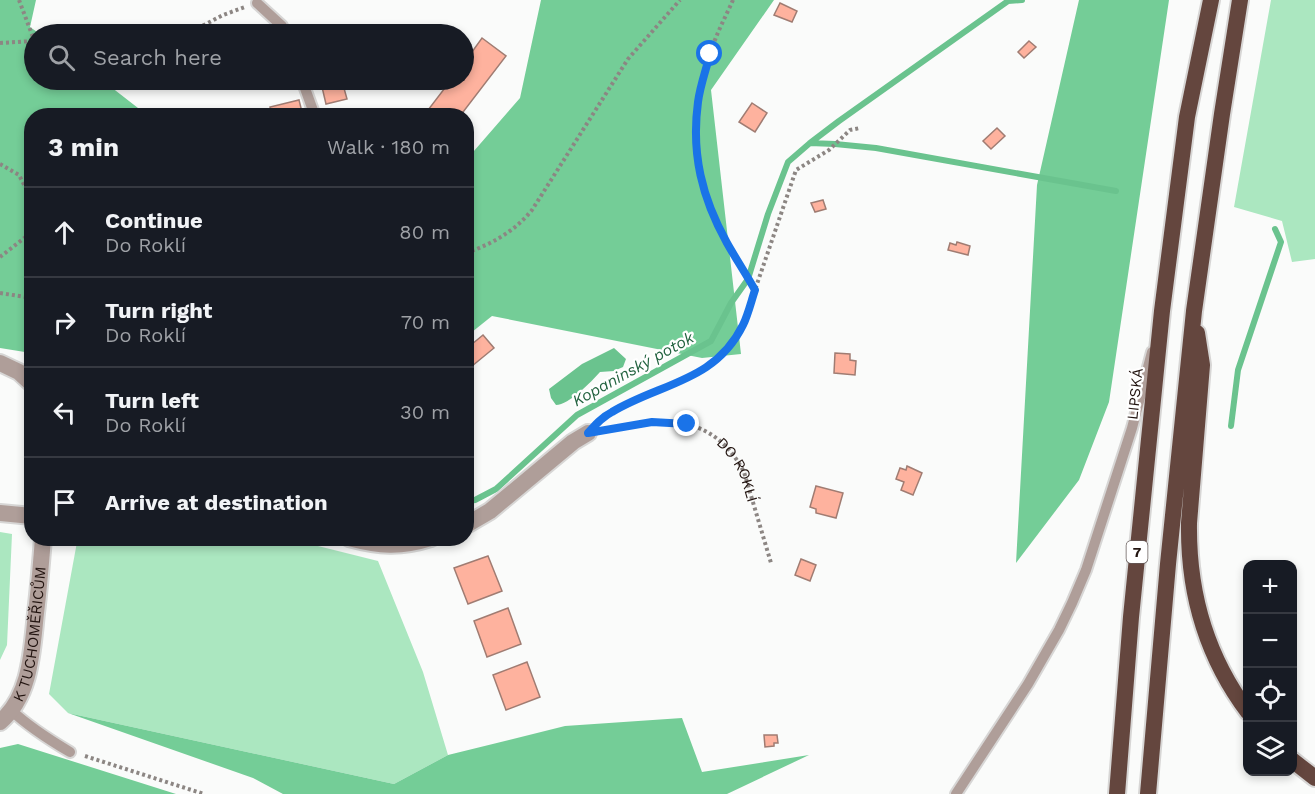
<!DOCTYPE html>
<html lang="en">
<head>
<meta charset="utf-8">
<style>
  :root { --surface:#171b24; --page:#20242c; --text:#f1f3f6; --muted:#9ea1a6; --line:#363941 }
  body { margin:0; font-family:"Work Sans",sans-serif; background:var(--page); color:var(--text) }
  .controls { position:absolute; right:18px; bottom:18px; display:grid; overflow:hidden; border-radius:12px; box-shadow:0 3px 9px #0003 }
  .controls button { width:54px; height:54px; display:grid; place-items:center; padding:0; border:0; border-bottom:2px solid var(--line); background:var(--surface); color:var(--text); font:30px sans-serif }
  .stop { position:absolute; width:18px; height:18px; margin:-14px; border:4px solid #1a73e8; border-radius:50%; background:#fff }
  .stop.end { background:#1a73e8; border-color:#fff; box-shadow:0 2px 6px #0008 }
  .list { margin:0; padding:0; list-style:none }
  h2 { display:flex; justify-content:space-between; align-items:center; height:78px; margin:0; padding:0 24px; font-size:26px }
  h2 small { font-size:20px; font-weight:400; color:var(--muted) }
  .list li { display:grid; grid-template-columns:39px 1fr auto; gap:18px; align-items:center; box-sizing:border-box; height:90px; padding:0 24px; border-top:2px solid var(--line) }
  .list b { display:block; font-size:22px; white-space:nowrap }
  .list p { margin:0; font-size:20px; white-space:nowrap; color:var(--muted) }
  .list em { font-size:20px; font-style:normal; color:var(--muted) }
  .icon { flex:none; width:33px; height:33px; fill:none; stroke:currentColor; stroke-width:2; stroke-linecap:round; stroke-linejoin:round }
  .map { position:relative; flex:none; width:1315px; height:794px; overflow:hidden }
  .search { position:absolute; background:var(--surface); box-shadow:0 3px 9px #0003; left:24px; top:24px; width:450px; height:66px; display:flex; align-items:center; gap:15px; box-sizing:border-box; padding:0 21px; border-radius:33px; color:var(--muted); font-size:22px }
  .panel { position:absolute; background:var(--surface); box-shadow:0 3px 9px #0003; left:24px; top:108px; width:450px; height:438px; border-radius:24px }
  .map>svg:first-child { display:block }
  .green { fill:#abe7c0 }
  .forest { fill:#74cd97 }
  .water { fill:#6ac38e }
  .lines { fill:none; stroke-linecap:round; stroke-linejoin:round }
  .stream { stroke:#6ac38e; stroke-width:6 }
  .building { fill:#feb29e; stroke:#a07c72; stroke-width:1.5 }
  .service-casing { stroke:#d7d6d5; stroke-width:14 }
  .minor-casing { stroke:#d7d6d5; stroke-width:20 }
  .tertiary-casing { stroke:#d7d6d5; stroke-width:20 }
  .trunk-casing { stroke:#d7d6d5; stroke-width:20 }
  .path { stroke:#8c8683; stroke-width:4; stroke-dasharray:3 3; stroke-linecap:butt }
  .service { stroke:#af9e99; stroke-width:10 }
  .minor { stroke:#af9e99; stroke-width:16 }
  .tertiary { stroke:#af9e99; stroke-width:16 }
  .trunk { stroke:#64463e; stroke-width:16 }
  .route { stroke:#1a73e8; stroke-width:8 }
  .labels { text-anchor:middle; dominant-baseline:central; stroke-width:4.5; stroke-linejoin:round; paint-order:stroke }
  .shield { fill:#fff; stroke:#645a58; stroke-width:1.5 }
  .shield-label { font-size:14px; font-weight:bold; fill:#221410 }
  .street-label { font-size:15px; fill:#221410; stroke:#fff }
  .water-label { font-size:16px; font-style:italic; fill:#22623f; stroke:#fff }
</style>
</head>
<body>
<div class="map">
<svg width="1315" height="794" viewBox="0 0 1315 794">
  <rect width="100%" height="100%" fill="#fafbfa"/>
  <path class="green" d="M1271,0H1315V259L1292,262L1282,221L1234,207Z
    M0,532L12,534L7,645L0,660Z
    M83,539H290L378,561L423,672L448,755L394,784L68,713L49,694L77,542Z"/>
  <path class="forest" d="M0,0H36L30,27L40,34H34V80H102L147,115L32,116L31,353L0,348Z
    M541,0H774L711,90L741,354L702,358L492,316L467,336V159L520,98Z
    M1079,0H1169L1109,402L1079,480L1016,563L1037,185Z
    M68,713L394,784L448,755L565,726L682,718L702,772L809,755L727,794H283L253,778Z
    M18,744L176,794H0V748Z"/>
  <path class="water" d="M614,348L626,359L623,367L614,371L600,372C591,382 569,405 556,405L551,398L549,389L582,364Z"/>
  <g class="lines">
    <path class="stream" d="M810,143L835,144L876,148L1116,191
      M1231,426L1238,370L1281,242L1275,229
      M475,500L496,489L577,415L711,341L731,303L748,279L768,214L788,162L810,143L839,121L1008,1L1022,0"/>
  </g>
  <path class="building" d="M780,3L797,11L792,22L774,15Z
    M482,38L506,56L460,116H436L428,110L451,80H464V63Z
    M1029,41L1036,47L1024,58L1018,52Z
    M342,81L347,99L326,104L322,87Z
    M299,100L303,116H272L270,107Z
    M752,103L767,113L755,132L739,122Z
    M997,128L1005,136L991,149L983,141Z
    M823,200L826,209L815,212L811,203Z
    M957,242L970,246L968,255L948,250L950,243L956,245Z
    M483,335L494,348L466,371V349Z
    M835,353L850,354V360L856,361L855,375L834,373Z
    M907,466L922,473L913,495L901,490L904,482L896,479L900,468L906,470Z
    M816,486L843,493L836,518L816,513V509L810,507Z
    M488,556L502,591L468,604L454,568Z
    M801,559L816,565L810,581L795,575Z
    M508,608L521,644L487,657L474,621Z
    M527,662L540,697L506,710L493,675Z
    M764,735H777L778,743H774V746L765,747Z"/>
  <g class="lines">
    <defs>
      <path id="service" d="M257,3L282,26L285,34
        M302,80L315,116
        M11,710C29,727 48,739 70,752
        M956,794L1028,684L1059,630L1072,603L1086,570L1132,428L1152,352"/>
      <path id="minor" d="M0,513L32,516
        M466,525L490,511L573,442L588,433
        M349,538C379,546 400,548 431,538"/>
      <g id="tertiary">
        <path d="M0,363L19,372L32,384"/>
        <path id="s2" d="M0,722C31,696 32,650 36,613C39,588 41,564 43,538"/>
      </g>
      <path id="trunk" d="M1197,333L1202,365L1189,523C1188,592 1206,656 1248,712
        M1292,760L1315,778
        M1117,794L1131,617L1162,311L1187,117L1211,0
        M1148,794L1168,564L1194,311L1222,114L1240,0"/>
    </defs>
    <use href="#service" class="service-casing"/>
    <use href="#minor" class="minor-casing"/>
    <use href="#tertiary" class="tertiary-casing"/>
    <use href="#trunk" class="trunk-casing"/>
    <g class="path">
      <path d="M19,0L34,40"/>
      <path d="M733,0C725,18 715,36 710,55C694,106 689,159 710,209C722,237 739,263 755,290"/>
      <path d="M187,34L223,15L245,7"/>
      <path d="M0,43L34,41"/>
      <path d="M0,164L19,175L32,200"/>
      <path d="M466,253C492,244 515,231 532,210L628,59L680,0"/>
      <path d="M0,257L32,232"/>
      <path d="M0,293L32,298"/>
      <path d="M599,421L610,412L638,398L683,381L701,371L723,354L743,325L796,170L829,150L850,130L860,128"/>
      <path id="s1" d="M604,431C619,428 635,424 650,422C693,418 724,434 744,472L771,563"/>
      <path d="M85,756L204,794"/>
    </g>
    <use href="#service" class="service"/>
    <use href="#minor" class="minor"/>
    <use href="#tertiary" class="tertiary"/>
    <use href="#trunk" class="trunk"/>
  </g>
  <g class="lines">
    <path class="route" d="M687,424L652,422L588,433C595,425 602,417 612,412C660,383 715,382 743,325C748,315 751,302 755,290C746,274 736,259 727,243C702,198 691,154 698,102C700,86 706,70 710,54"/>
  </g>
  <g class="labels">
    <rect class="shield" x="1126.5" y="541" width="21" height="22" rx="4.5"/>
    <g class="shield-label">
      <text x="1137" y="552">7</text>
    </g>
    <g class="street-label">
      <text transform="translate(1135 394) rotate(-84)">LIPSKÁ</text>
      <text stroke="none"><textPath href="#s1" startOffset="156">DO ROKLÍ</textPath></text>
      <text stroke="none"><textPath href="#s2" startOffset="96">K TUCHOMĚŘICŮM</textPath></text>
    </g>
    <g class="water-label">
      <text transform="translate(633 369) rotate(-29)">Kopaninský potok</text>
    </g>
  </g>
</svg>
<div class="controls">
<button>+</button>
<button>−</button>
<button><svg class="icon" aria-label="locate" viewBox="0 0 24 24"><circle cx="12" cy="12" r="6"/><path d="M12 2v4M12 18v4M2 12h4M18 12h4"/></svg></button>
<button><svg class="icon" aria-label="layers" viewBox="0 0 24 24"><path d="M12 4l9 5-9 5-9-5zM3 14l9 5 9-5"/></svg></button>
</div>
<div class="stop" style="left:710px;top:54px"></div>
<div class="stop end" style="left:687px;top:424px"></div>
<div class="search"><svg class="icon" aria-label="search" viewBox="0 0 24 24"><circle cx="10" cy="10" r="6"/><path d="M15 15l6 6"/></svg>Search here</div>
<section class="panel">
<h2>3 min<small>Walk · 180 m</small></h2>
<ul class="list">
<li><svg class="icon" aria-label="ahead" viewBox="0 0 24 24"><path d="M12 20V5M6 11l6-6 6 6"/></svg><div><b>Continue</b><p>Do Roklí</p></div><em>80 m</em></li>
<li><svg class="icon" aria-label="right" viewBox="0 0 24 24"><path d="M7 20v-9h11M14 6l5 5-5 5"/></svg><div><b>Turn right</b><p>Do Roklí</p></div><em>70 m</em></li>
<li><svg class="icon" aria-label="left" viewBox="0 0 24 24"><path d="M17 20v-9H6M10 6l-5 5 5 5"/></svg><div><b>Turn left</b><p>Do Roklí</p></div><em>30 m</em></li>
<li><svg class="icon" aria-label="arrive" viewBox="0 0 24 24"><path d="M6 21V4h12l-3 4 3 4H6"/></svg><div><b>Arrive at destination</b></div></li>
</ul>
</section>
</div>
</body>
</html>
